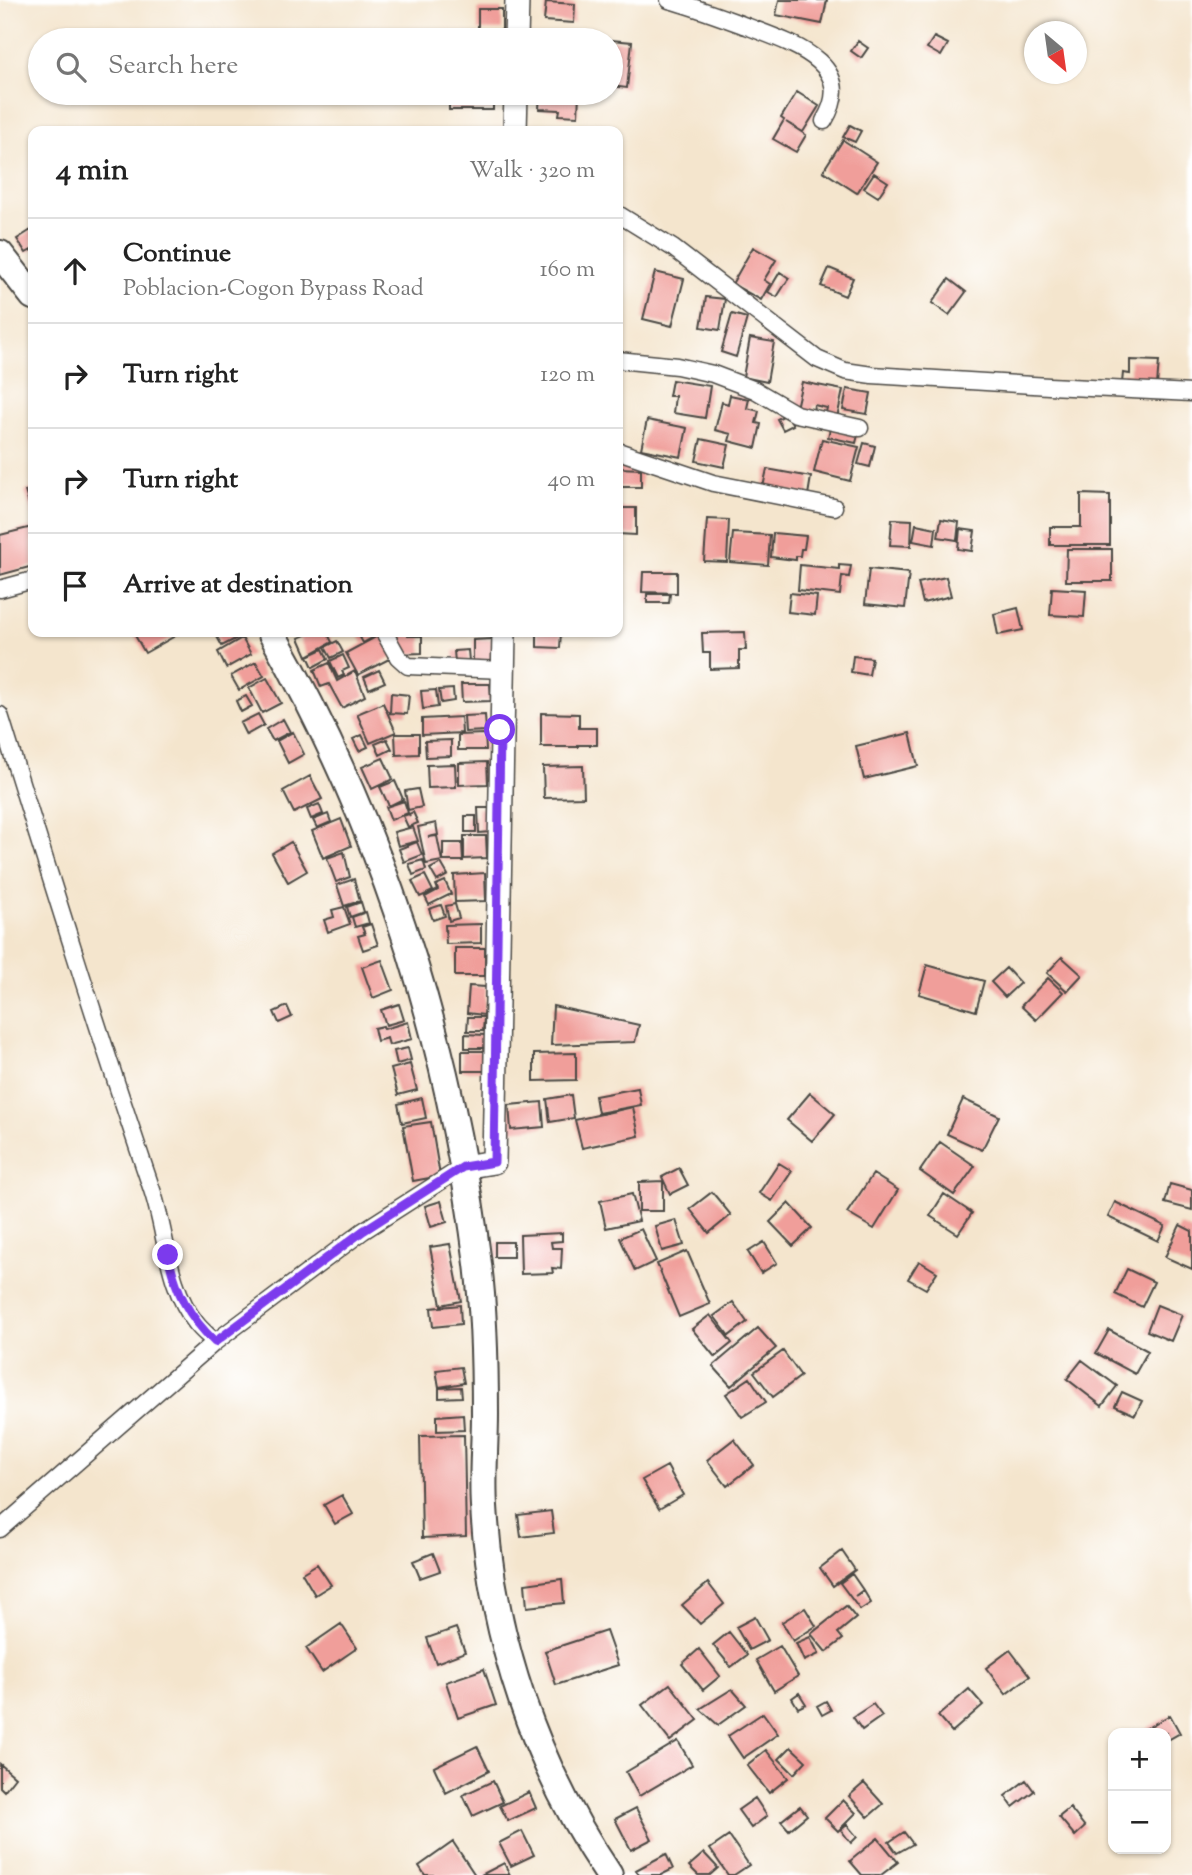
<!DOCTYPE html>
<html lang="en">
<head>
<meta charset="utf-8">
<style>
  :root { --surface:#fff; --page:#f2f2f2; --text:#222; --muted:#767676; --line:#e0e0e0 }
  body { margin:0; font-family:"Sorts Mill Goudy",serif; background:var(--page); color:var(--text) }
  .controls { position:absolute; right:21px; bottom:21px; display:grid; overflow:hidden; border-radius:14px; box-shadow:0 2px 5px #0004 }
  .controls button { width:63px; height:63px; display:grid; place-items:center; padding:0; border:0; border-bottom:2px solid var(--line); background:var(--surface); color:var(--text); font:35px sans-serif }
  .compass { position:absolute; left:1024px; top:21px; width:63px; height:63px; border-radius:50%; background:var(--surface); box-shadow:0 2px 5px #0004; rotate:151deg }
  .stop { position:absolute; width:21px; height:21px; margin:-16px; border:5px solid #7c3aed; border-radius:50%; background:#fff }
  .stop.end { background:#7c3aed; border-color:#fff; box-shadow:0 2px 7px #0008 }
  .list { margin:0; padding:0; list-style:none }
  h2 { display:flex; justify-content:space-between; align-items:center; height:91px; margin:0; padding:0 28px; font-size:30px }
  h2 small { font-size:23px; font-weight:400; color:var(--muted) }
  .list li { display:grid; grid-template-columns:46px 1fr auto; gap:21px; align-items:center; box-sizing:border-box; height:105px; padding:0 28px; border-top:2px solid var(--line) }
  .list b { display:block; font-size:26px; white-space:nowrap }
  .list p { margin:0; font-size:23px; white-space:nowrap; color:var(--muted) }
  .list em { font-size:23px; font-style:normal; color:var(--muted) }
  .icon { flex:none; width:38px; height:38px; fill:none; stroke:currentColor; stroke-width:2; stroke-linecap:round; stroke-linejoin:round }
  .map { position:relative; flex:none; width:1192px; height:1875px; overflow:hidden }
  .search { position:absolute; background:var(--surface); box-shadow:0 2px 5px #0004; left:28px; top:28px; width:595px; height:77px; display:flex; align-items:center; gap:18px; box-sizing:border-box; padding:0 24px; border-radius:38px; color:var(--muted); font-size:26px }
  .panel { position:absolute; background:var(--surface); box-shadow:0 2px 5px #0004; left:28px; top:126px; width:595px; height:511px; border-radius:14px }
  .map>svg:first-child { display:block }
  .building { fill:#f09e9a }
  .lines { fill:none; stroke-linecap:round; stroke-linejoin:round }
  .minor-casing { stroke:#494743; stroke-width:19 }
  .secondary-casing { stroke:#494743; stroke-width:26 }
  .trunk-casing { stroke:#494743; stroke-width:30 }
  .minor { stroke:#fff; stroke-width:16 }
  .secondary { stroke:#fff; stroke-width:23 }
  .trunk { stroke:#fff; stroke-width:26 }
  .route { stroke:#7c3aed; stroke-width:9 }
</style>
</head>
<body>
<div class="map">
<svg width="1192" height="1875" viewBox="0 0 1192 1875">
  <rect width="100%" height="100%" fill="#fff"/>
  <filter id="ink" filterUnits="userSpaceOnUse"><feTurbulence type="fractalNoise" baseFrequency=".0143" numOctaves="2"/><feDisplacementMap in="SourceGraphic" scale="14" xChannelSelector="R" yChannelSelector="G"/><feConvolveMatrix kernelMatrix="1 2 1 2 8 2 1 2 1" color-interpolation-filters="sRGB"/></filter>
  <filter id="wash" filterUnits="userSpaceOnUse"><feTurbulence type="fractalNoise" baseFrequency=".00686" numOctaves="4" result="noise"/><feDisplacementMap in="SourceGraphic" scale="28" xChannelSelector="R" yChannelSelector="G"/><feGaussianBlur stdDeviation="1.57" result="paint"/><feColorMatrix in="noise" values="0 0 0 0 0 0 0 0 0 0 0 0 0 0 0 0 0 1.4 0 .05"/><feComposite in="paint" operator="in"/></filter>
  <g filter="url(#wash)">
    <rect width="100%" height="100%" fill="#f4e5cd"/>
    <g id="blocks">
      <path class="building" d="M779,0H827L822,24L776,15Z
        M546,2L575,4L574,23L544,21Z
        M478,9H502V30H478Z
        M934,37L948,44L941,56L927,48Z
        M611,40L632,42L627,88L611,86Z
        M858,41L868,48L861,58L851,51Z
        M797,92L819,106L803,132L786,122L806,135L796,152L773,139L784,120L781,118Z
        M449,93H493V110H449Z
        M540,93H579L578,116L559,115L560,110L539,109Z
        M850,125L861,131L855,142L843,137Z
        M843,140L877,162L857,193L823,171Z
        M874,173L888,182L878,197L864,188Z
        M31,230L33,233V249L26,253L17,239Z
        M753,247L776,260L764,280L770,284L761,300L732,284Z
        M829,268L853,278L845,296L821,286Z
        M655,272L684,279L672,326L643,319Z
        M780,272L789,278L777,297L768,292Z
        M949,279L966,292L949,315L932,303Z
        M706,297L725,299L720,330L701,327Z
        M732,314L747,318L736,357L721,352Z
        M750,338L774,342L767,382L743,377Z
        M1130,360L1159,361L1157,385L1122,383L1123,373L1130,374Z
        M672,380L710,386L705,418L673,413L675,396H669Z
        M802,382L843,390L837,418L825,416L827,408L814,405L813,412L796,408Z
        M847,389L871,393L867,414L843,410Z
        M730,395L749,399L747,408L759,411L756,423L761,424L756,448L729,441L731,434L715,430L722,402L728,404Z
        M787,414L793,425L783,430L777,419Z
        M647,420L687,428L681,457L641,449Z
        M830,429L858,435L856,443L828,437Z
        M701,439L729,445L724,467L696,461Z
        M822,439L859,447L850,481L814,472Z
        M864,443L875,446L870,467L858,464Z
        M618,468L641,469V487H618Z
        M767,469L811,477L808,495L763,487Z
        M33,489V517L25,491Z
        M1081,494L1110,495V545H1050V527H1081Z
        M618,508H636V535L618,534Z
        M707,519L729,520L727,562L704,561Z
        M892,519L912,520L911,546L890,545Z
        M941,519L959,522L957,540L938,537Z
        M916,524L936,528L934,545L913,541Z
        M32,527L33,566L0,575V535Z
        M960,529L975,531L972,551L958,549Z
        M733,533L770,535L768,565L730,562Z
        M773,533L806,536L804,549H801L800,556H796V560L771,557Z
        M1067,549H1112V581H1066Z
        M800,565L839,569V565L851,566L849,577L842,576L840,595L798,590Z
        M869,569L909,573L905,608L865,604Z
        M643,572H677V593L642,592Z
        M946,577L951,596L923,603L918,583Z
        M1052,588L1086,590L1084,617L1050,615Z
        M790,593L817,596L815,615L788,612Z
        M647,594H670L669,603H647Z
        M1018,608L1023,630L998,635L994,614Z
        M133,632H182L145,653Z
        M222,632H236L239,637L222,646L216,635Z
        M313,632H327L332,642L307,656L299,638Z
        M357,632H376L377,635L363,643Z
        M396,632H408V636H422V653L397,654Z
        M537,632H561L560,648L537,647Z
        M745,632L746,650H739V668L710,669V653H703L702,633Z
        M383,633L395,656L358,675L346,653Z
        M242,638L251,654L226,668L218,652Z
        M492,639L493,662L473,663V640Z
        M337,641L343,652L331,658L325,647Z
        M323,649L328,659L313,667L308,656Z
        M468,650L469,661L455,662L454,651Z
        M343,655L349,668L342,671L344,675L338,678L330,661Z
        M853,656L872,658L869,675L851,672Z
        M256,662L264,676L239,690L231,676Z
        M329,663L337,681L355,671L365,696L342,708L329,684L321,687L314,670Z
        M379,670L385,682L369,689L364,677Z
        M267,678L281,703L262,713L249,688Z
        M461,684H490L491,701L462,702Z
        M453,689L454,701L441,703L439,690Z
        M436,690L438,707L423,709L421,691Z
        M391,693L409,695L407,714L390,713Z
        M246,696L252,706L241,712L236,701Z
        M383,703L396,732L370,743L357,714Z
        M541,713L579,714V728H597V745H578V747H541Z
        M258,714L264,725L246,735L240,723Z
        M485,715L486,731L465,732L464,716Z
        M461,717L462,733L422,735V719Z
        M283,719L290,732L273,741L266,729Z
        M293,732L304,754L288,763L277,741Z
        M910,733L918,766L864,779L856,746Z
        M395,734H419V754L396,755Z
        M485,734L486,750H458V735Z
        M362,735L368,747L359,751L353,739Z
        M387,739L392,749L380,755L375,744Z
        M451,740V756L426,757L425,741Z
        M383,758L393,779L372,789L362,767Z
        M487,762L488,784L459,785V763Z
        M455,764L456,787L428,788L427,765Z
        M583,766L584,797L544,798L543,767Z
        M310,776L322,799L294,813L283,791Z
        M395,781L403,799L389,806L380,787Z
        M418,789L422,807L408,810L405,791Z
        M404,801L408,813L391,820L386,807Z
        M319,804L323,814L311,819L307,809Z
        M478,808H491V832L479,833Z
        M413,812L418,823L408,827L403,816L409,814L410,816L409,814Z
        M328,814L331,822L317,828L313,820Z
        M465,816H476V832H465Z
        M341,819L351,846L323,858L312,831Z
        M436,823L438,835L428,837L437,836L442,861L426,864L418,827Z
        M413,827L418,841L398,846L394,832Z
        M464,836H486L487,858L464,859Z
        M291,842L307,871L288,882L272,853Z
        M417,842L422,855L404,862L399,849Z
        M443,843H462L463,861H443Z
        M344,852L350,877L336,882L327,858Z
        M423,860L426,870L413,875L409,864Z
        M441,863L448,875L437,881L430,869Z
        M485,873L486,901L455,902L454,875Z
        M425,875L433,891L420,897L412,881Z
        M354,879L360,901L344,906L337,885Z
        M445,881L451,894L429,905L425,897L438,890L436,885Z
        M361,902L364,912L350,917L347,907Z
        M455,904L459,918L449,921L446,906Z
        M441,905L445,916L433,920L429,909Z
        M344,907L350,924L328,932L324,920L334,917L332,910Z
        M366,912L369,923L355,927L352,917Z
        M371,924L378,945L363,950L358,936L365,934L362,927Z
        M481,924V943L446,944L445,925Z
        M455,948H485V976H455Z
        M1062,957L1082,975L1067,991L1047,973Z
        M382,960L393,990L373,998L362,967Z
        M927,965L984,981L976,1011L919,994Z
        M1006,968L1020,983L1005,997L991,982Z
        M1048,978L1063,992L1036,1020L1021,1006Z
        M469,986L486,987L484,1015L467,1013Z
        M399,1004L404,1020L386,1025L381,1010Z
        M287,1006L292,1017L279,1023L274,1012Z
        M553,1006L639,1025L635,1042L551,1045Z
        M468,1017H484L483,1031H467Z
        M408,1022L412,1039L389,1045L387,1038L377,1041L374,1028L383,1026L384,1029Z
        M465,1034L485,1035V1048H465Z
        M408,1048L411,1060L397,1064L394,1051Z
        M462,1051H485V1071H462Z
        M576,1053V1080L534,1081V1054Z
        M410,1064L417,1090L398,1095L391,1069Z
        M638,1088L641,1105L598,1113L595,1096Z
        M810,1093L835,1114L812,1141L787,1120Z
        M571,1095L574,1118L550,1122L547,1099Z
        M422,1098L426,1118L402,1123L398,1104Z
        M963,1099L999,1116L982,1150L947,1134Z
        M542,1102L544,1127L511,1130L509,1105Z
        M633,1107L639,1136L582,1148L575,1120Z
        M431,1122L440,1176L413,1181L403,1126Z
        M940,1142L975,1166L954,1195L920,1171Z
        M779,1163L792,1171L772,1201L759,1193Z
        M679,1168L688,1185L670,1194L662,1177Z
        M873,1174L898,1190L874,1229L847,1213Z
        M663,1181V1211H639V1182Z
        M1170,1184L1192,1190V1210L1165,1203Z
        M712,1192L731,1215L709,1233L690,1209Z
        M632,1194L639,1221L606,1228L600,1201Z
        M944,1194L972,1213L958,1234L930,1216Z
        M441,1201L447,1222L431,1227L425,1206Z
        M1115,1202L1165,1226L1158,1241L1108,1217Z
        M789,1203L812,1228L793,1246L770,1222Z
        M676,1220L684,1245L662,1251L655,1226Z
        M1180,1225L1192,1231V1269L1165,1257Z
        M641,1229L656,1261L635,1271L620,1238Z
        M562,1233V1241L551,1242L552,1248H562L561,1269L552,1268L553,1273L521,1274L520,1235Z
        M495,1242H513V1257H495Z
        M764,1242L777,1263L761,1273L748,1252Z
        M450,1244L461,1301L441,1305L430,1247Z
        M687,1251L710,1304L679,1317L657,1264Z
        M919,1261L937,1272L926,1289L908,1279Z
        M1127,1269L1154,1282L1142,1307L1115,1294Z
        M733,1302L747,1322L729,1336L714,1316Z
        M460,1305L461,1324L433,1327L431,1308Z
        M1157,1305L1182,1315L1171,1341L1147,1331Z
        M710,1315L732,1343L715,1357L692,1329Z
        M758,1328L776,1348L731,1386L713,1366Z
        M1109,1330L1148,1351L1135,1374L1096,1353Z
        M783,1351L801,1376L773,1397L754,1372Z
        M1082,1360L1117,1386L1102,1406L1067,1379Z
        M461,1367L464,1383L439,1387L436,1370Z
        M750,1378L766,1402L742,1417L726,1394Z
        M461,1387L462,1397L439,1398V1388Z
        M1122,1392L1142,1401L1135,1415L1115,1406Z
        M463,1414L464,1430L437,1431V1416Z
        M464,1435L466,1536L422,1538L420,1436Z
        M734,1439L754,1465L727,1486L707,1460Z
        M667,1466L683,1495L659,1509L642,1480Z
        M342,1495L353,1514L335,1524L324,1505Z
        M551,1511L554,1533L521,1537L518,1515Z
        M842,1551L855,1570L833,1586L820,1568Z
        M433,1553L440,1571L420,1578L413,1561Z
        M317,1564L331,1585L315,1595L302,1573Z
        M852,1574L863,1590L855,1596L864,1591L871,1603L860,1610L840,1583Z
        M562,1579L564,1603L527,1607L525,1584Z
        M708,1583L724,1604L700,1624L682,1605Z
        M846,1606L856,1618L838,1633L843,1639L826,1652L811,1634Z
        M805,1608L816,1626L793,1641L782,1622Z
        M755,1617L768,1640L749,1650L736,1627Z
        M341,1624L357,1648L322,1672L306,1648Z
        M456,1628L465,1652L436,1663L427,1638Z
        M606,1631L618,1665L556,1685L545,1651Z
        M729,1632L747,1655L731,1667L713,1645Z
        M810,1637L819,1654L804,1661L796,1643Z
        M780,1646L798,1676L774,1691L756,1660Z
        M699,1649L720,1676L703,1690L682,1664Z
        M1010,1650L1030,1676L1006,1694L986,1668Z
        M484,1669L496,1705L458,1718L446,1682Z
        M670,1684L698,1720L670,1741L642,1705Z
        M732,1689L746,1705L718,1725L700,1709Z
        M969,1689L983,1705L952,1732L938,1716Z
        M799,1693L806,1704L798,1708L792,1698Z
        M826,1701L831,1710L822,1715L817,1706Z
        M873,1704L882,1716L862,1730L853,1717Z
        M763,1713L778,1734L743,1758L728,1736Z
        M1170,1715L1180,1733L1166,1741V1733H1138Z
        M678,1741L692,1765L639,1796L626,1772Z
        M477,1746L489,1771L446,1793L434,1767Z
        M791,1747L806,1761L794,1774L779,1759Z
        M766,1750L788,1778L769,1793L747,1765Z
        M0,1764L15,1777L4,1791L0,1787Z
        M1026,1780L1034,1791L1013,1807L1005,1796Z
        M493,1781L503,1802L473,1816L463,1795Z
        M864,1783L883,1804L868,1817L849,1796Z
        M529,1792L536,1808L508,1821L500,1806Z
        M755,1798L767,1816L751,1828L738,1810Z
        M843,1800L856,1813L838,1831L825,1818Z
        M800,1806L807,1815L789,1830L781,1821Z
        M636,1808L652,1839L631,1850L615,1819Z
        M1070,1808L1085,1827L1075,1836L1059,1817Z
        M847,1825L857,1837L851,1843L841,1830Z
        M522,1831L534,1855L511,1866L499,1843Z
        M904,1832L913,1844L897,1853L889,1842Z
        M729,1836L749,1865L734,1875H728L710,1849Z
        M878,1838L898,1862L881,1875H862L850,1861Z
        M453,1842L475,1875H425L419,1866Z
        M704,1853L718,1868L710,1875H698L689,1866Z
        M666,1854L673,1869L661,1875H639L636,1870Z
        M504,1863L510,1875H481Z"/>
    </g>
  </g>
  <g filter="url(#ink)">
    <use href="#blocks" fill-opacity="0" stroke="#494743" stroke-width="2"/>
    <g class="lines">
      <defs>
        <path id="minor" d="M669,0C695,7 721,17 746,26C787,42 860,62 824,121
          M618,214L673,248L817,359L845,371L872,375L1049,386L1192,393
          M618,360L677,366L713,374L755,390L796,414L860,428
          M618,451L713,483L834,507
          M0,589L33,580
          M384,632L398,657L408,666L503,670
          M0,715C49,873 98,1031 151,1187C167,1232 166,1285 196,1323C201,1330 209,1336 215,1342
          M0,1529L215,1342L363,1231L463,1167"/>
        <path id="secondary" d="M516,40L517,0
          M515,131L516,93
          M463,1167L494,1162L504,632"/>
        <path id="trunk" d="M0,254L33,296
          M271,632C382,827 450,1040 478,1264C484,1313 485,1365 485,1414C485,1445 482,1476 484,1506C491,1637 536,1767 609,1875"/>
      </defs>
      <use href="#minor" class="minor-casing"/>
      <use href="#secondary" class="secondary-casing"/>
      <use href="#trunk" class="trunk-casing"/>
      <use href="#minor" class="minor"/>
      <use href="#secondary" class="secondary"/>
      <use href="#trunk" class="trunk"/>
    </g>
  </g>
  <g class="lines" filter="url(#ink)">
    <path class="route" d="M168,1255C176,1292 188,1316 215,1342L363,1231L463,1167L494,1162L500,730"/>
  </g>
</svg>
<div class="controls">
<button>+</button>
<button>−</button>
</div>
<svg class="compass" viewBox="-18 -18 36 36"><path d="M0-13l5 13h-10z" fill="#e53935"/><path d="M0 13l5-13h-10z" fill="#767676"/></svg>
<div class="stop" style="left:500px;top:730px"></div>
<div class="stop end" style="left:168px;top:1255px"></div>
<div class="search"><svg class="icon" aria-label="search" viewBox="0 0 24 24"><circle cx="10" cy="10" r="6"/><path d="M15 15l6 6"/></svg>Search here</div>
<section class="panel">
<h2>4 min<small>Walk · 320 m</small></h2>
<ul class="list">
<li><svg class="icon" aria-label="ahead" viewBox="0 0 24 24"><path d="M12 20V5M6 11l6-6 6 6"/></svg><div><b>Continue</b><p>Poblacion-Cogon Bypass Road</p></div><em>160 m</em></li>
<li><svg class="icon" aria-label="right" viewBox="0 0 24 24"><path d="M7 20v-9h11M14 6l5 5-5 5"/></svg><div><b>Turn right</b></div><em>120 m</em></li>
<li><svg class="icon" aria-label="right" viewBox="0 0 24 24"><path d="M7 20v-9h11M14 6l5 5-5 5"/></svg><div><b>Turn right</b></div><em>40 m</em></li>
<li><svg class="icon" aria-label="arrive" viewBox="0 0 24 24"><path d="M6 21V4h12l-3 4 3 4H6"/></svg><div><b>Arrive at destination</b></div></li>
</ul>
</section>
</div>
</body>
</html>
